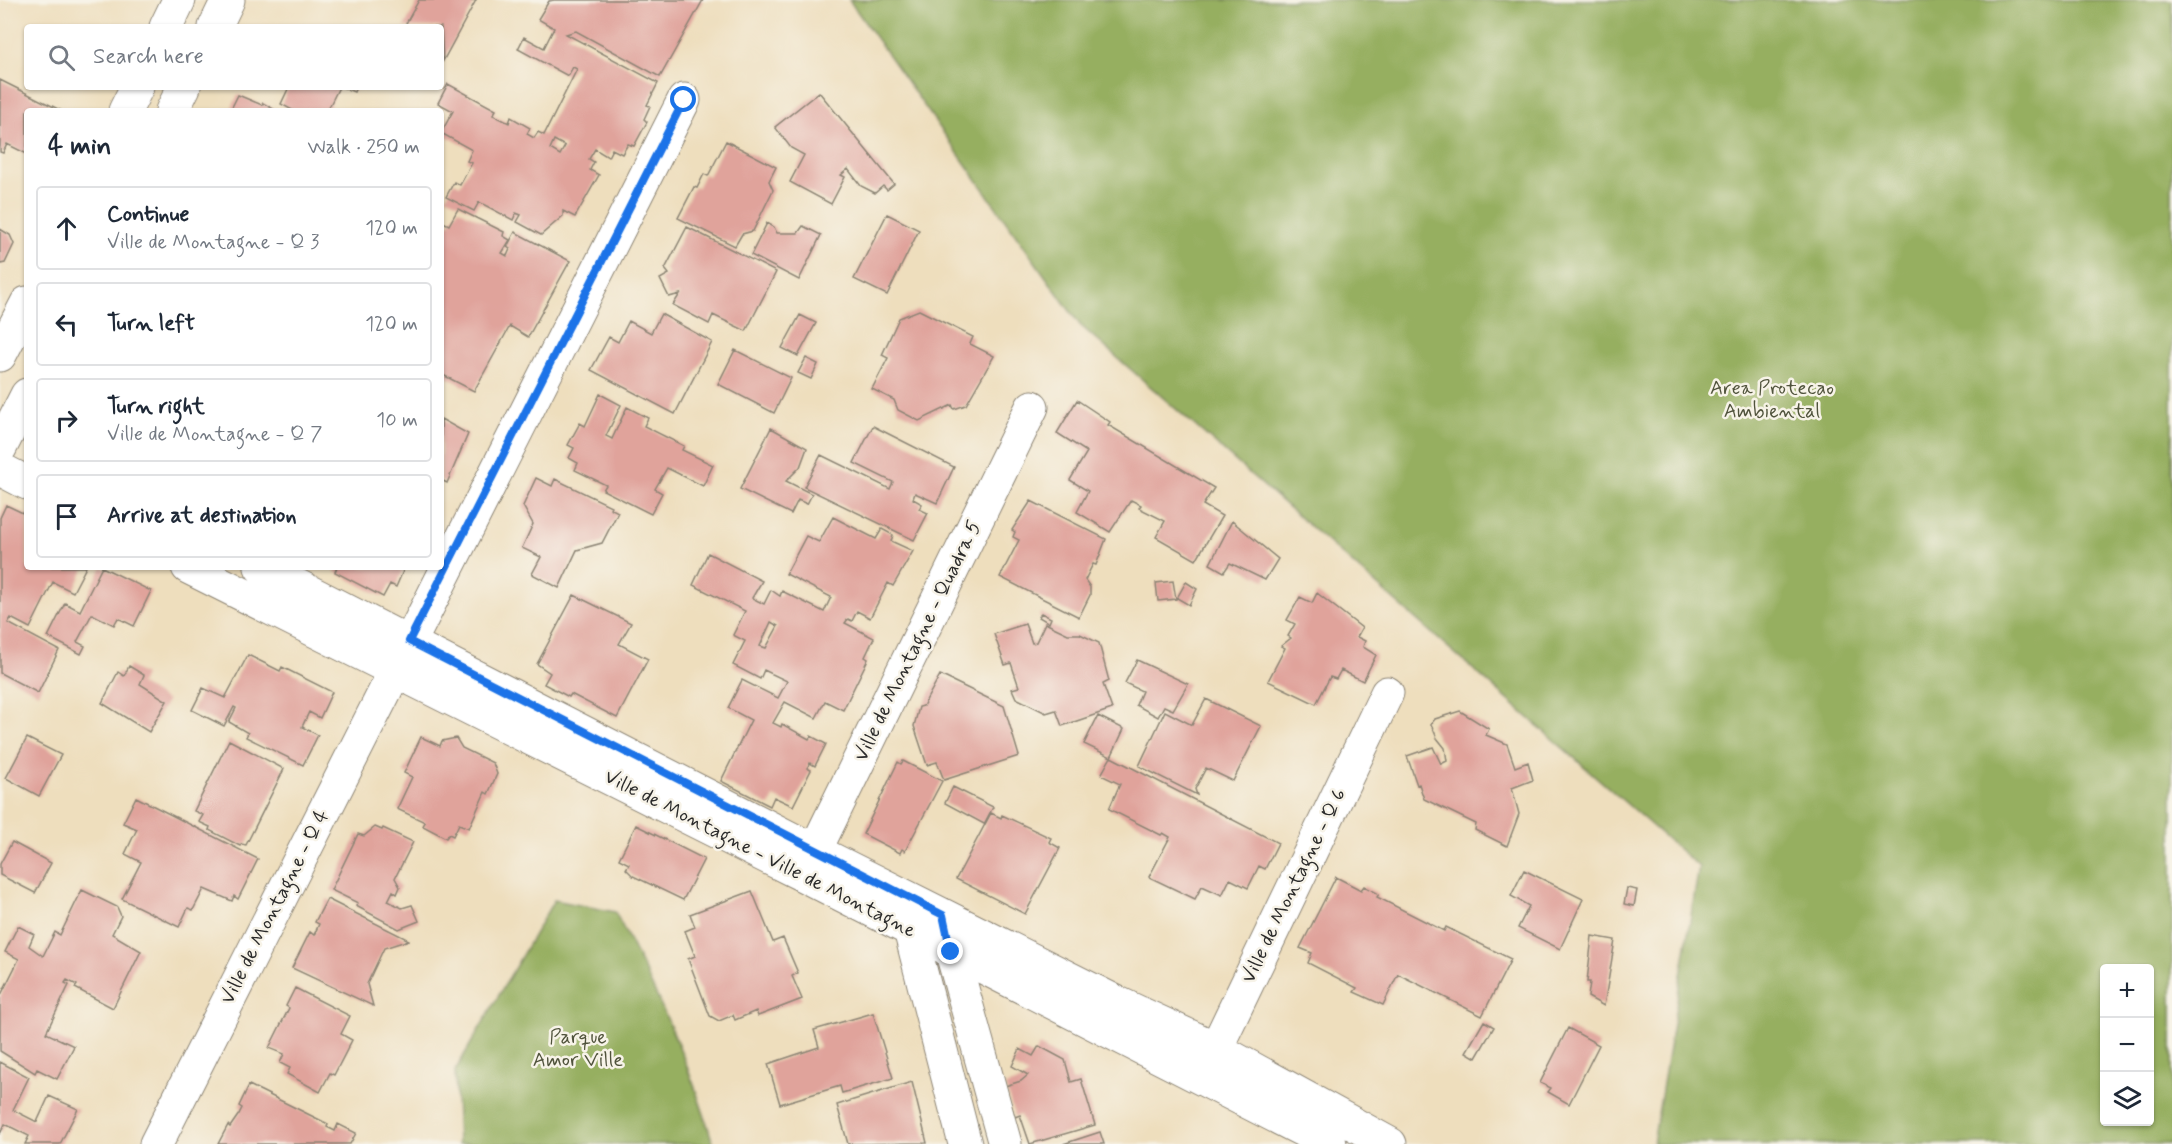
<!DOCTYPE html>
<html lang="en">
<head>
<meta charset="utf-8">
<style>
  :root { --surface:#fff; --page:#f2f2f3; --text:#1f2937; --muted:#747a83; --line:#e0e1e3 }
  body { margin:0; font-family:Mynerve,sans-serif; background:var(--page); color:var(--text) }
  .controls { position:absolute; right:18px; bottom:18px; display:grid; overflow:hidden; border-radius:6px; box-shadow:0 2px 4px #0004 }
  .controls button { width:54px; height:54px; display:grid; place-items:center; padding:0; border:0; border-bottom:2px solid var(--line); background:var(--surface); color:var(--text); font:30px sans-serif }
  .stop { position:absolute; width:18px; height:18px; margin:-14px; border:4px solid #1a73e8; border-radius:50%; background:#fff }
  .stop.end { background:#1a73e8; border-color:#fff; box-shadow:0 2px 6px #0008 }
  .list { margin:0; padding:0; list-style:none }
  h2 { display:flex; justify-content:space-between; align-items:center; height:78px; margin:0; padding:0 24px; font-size:26px }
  h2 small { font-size:20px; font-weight:400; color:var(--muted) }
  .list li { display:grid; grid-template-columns:39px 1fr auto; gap:18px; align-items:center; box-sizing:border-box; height:84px; margin:0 12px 12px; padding:0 12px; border:2px solid var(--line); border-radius:6px }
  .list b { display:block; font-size:22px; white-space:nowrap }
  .list p { margin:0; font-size:20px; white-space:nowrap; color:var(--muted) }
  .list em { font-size:20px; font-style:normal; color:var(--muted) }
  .icon { flex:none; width:33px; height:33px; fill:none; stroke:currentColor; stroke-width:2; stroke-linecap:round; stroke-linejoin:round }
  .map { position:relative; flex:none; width:2172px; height:1144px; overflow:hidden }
  .search { position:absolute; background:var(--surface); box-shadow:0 2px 4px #0004; left:24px; top:24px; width:420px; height:66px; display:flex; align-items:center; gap:15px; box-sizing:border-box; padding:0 21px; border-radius:6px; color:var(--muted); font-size:22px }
  .panel { position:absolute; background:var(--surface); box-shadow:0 2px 4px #0004; left:24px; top:108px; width:420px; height:462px; border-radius:6px }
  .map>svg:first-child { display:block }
  .forest { fill:#96af60; stroke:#606d46; stroke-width:1.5; fill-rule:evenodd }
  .building { fill:#e0a39b; fill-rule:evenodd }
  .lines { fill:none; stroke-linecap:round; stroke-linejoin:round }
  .minor-casing { stroke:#8c8474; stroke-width:35 }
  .minor { stroke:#fff; stroke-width:33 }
  .route { stroke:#1a73e8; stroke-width:8 }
  .labels { text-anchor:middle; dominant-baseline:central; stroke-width:5; stroke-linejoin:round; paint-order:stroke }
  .park-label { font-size:20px; fill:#50533c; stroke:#f7f3e8 }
  .street-label { font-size:20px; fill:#2b2b2b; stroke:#f7f3e8 }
</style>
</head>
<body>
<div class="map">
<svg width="2172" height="1144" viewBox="0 0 2172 1144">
  <rect width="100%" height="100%" fill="#f7f3e8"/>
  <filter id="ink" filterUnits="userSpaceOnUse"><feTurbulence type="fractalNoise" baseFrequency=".0167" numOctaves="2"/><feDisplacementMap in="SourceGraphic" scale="12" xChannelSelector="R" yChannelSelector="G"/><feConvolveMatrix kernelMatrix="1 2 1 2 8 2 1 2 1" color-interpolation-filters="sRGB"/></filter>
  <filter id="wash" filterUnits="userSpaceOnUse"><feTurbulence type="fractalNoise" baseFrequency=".008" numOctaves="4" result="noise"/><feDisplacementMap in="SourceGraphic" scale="24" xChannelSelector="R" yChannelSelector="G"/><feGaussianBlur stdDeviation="1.35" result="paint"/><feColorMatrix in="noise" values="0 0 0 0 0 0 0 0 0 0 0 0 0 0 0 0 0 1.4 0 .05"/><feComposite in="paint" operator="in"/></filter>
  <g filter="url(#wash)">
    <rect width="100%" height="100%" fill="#eedebd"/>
    <path class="forest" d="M849,0H2172V1144H1653L1699,867L1080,325ZM2104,968H2150V1122H2104Z
      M554,900L615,912C654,987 690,1062 713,1144H458L455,1071Z"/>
    <g id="blocks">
      <path class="building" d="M419,0H476L443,61L441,27H404Z
        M554,0H703L660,77L576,31L566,34L658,83L647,105L650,106L644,119L647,122L634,146L628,144L622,154L612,149L608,157L595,149L589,159L594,162L590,170L599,175L575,217L563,211V216L541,235L517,222L521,215L516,213L513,220L479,202L474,211L446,197L454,182L460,185L472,163L467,161L472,150L441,133L453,111L438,103L448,84L496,110L493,115L509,123L511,117L530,128L527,134L534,138L538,132L544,135L577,69L573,67L568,76L518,49L524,37L544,48L554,28L538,19L549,1ZM554,140L565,146L560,155L550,149Z
        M0,80L62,111H27V154L7,144L3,153L0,152Z
        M289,87H339L327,111H294L281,104Z
        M342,87H356L354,92Z
        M819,92L894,184L887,190L883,186L875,193L861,186L848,169L841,175L845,177L831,204L790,182L804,155L791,148L775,127Z
        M238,95L262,105L263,103L277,111H230Z
        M726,141L776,167L769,181L773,190L753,231L742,234L735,246L678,218L694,187L697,188L704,174L708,176Z
        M458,209L504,232L503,236L510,240L502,253L507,256L510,249L507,247L515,232L570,261L528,337L510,326L474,391L441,374V221L449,225Z
        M887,214L919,230L887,295L854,279Z
        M767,223L774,227L777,233H798L803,226L821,235L799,280L751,255Z
        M687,227L776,272L746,331L713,315L709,324L673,305L680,294L669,297L660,279L669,274L665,269Z
        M0,229L10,235L14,244L5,263L0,264Z
        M919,310L973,337L970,344L994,356L966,405L954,409L952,405L919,421L898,410L894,400L872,389L888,358L882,355L899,318Z
        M661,314L712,342L675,414L591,370L609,337L618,342L629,321L651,333Z
        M800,315L816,323L798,356L782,348Z
        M735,350L791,378L774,413L718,384Z
        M806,358L818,364L811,379L798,373Z
        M600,394L621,405L606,436L612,439L627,407L648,418L644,426L684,446L682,450L713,465L703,486L667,468L655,489L662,493L651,514L603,490L606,485L575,470L578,463L569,458L574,448L568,445L580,423L585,426Z
        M1077,400L1110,422L1108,425L1214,488L1203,505L1222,516L1196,560L1156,537L1165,521L1139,508L1141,505L1131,500L1110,532L1077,512L1088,491L1070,480L1087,452L1057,433Z
        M441,419L468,434L447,483L441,480Z
        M873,426L954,467L937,503L915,493L913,499L922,504L919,509L928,513L914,540L804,487L821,455L890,489L893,482L854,463Z
        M771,428L807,448L800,467L786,481L812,494L807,504L798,500L791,514L740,489Z
        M536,478L552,486L555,479L611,506L610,508L618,512L602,543L577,550L559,588L532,574L541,557L522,548L533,524L523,506Z
        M1031,501L1106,539L1096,565L1093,564L1085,580L1090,587V595L1079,617L1000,577L1019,540L1013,537L1015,532L1012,530Z
        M6,505L27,515V567H86L73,592L53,582L30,628L11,618L8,623L59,650L38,693L0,673V518Z
        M833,517L876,539L882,529L893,535L891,541L913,551L893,586L888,583L870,618L857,611L852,621L848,619L845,623L874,638L865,657L868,659L843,710L825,701L816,718L785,702L773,723L781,727L782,724L809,739L811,736L826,744L815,766L810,763L807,768L811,770L793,806L774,797L770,806L721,781L751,720L728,708L742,680L778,698L787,681L764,670L760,679L733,665L745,641L733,635L745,611L693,585L708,553L762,581L752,598L764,604L771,590L780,596L782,591L824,612L831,597L786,574L806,536L819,542ZM771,622L778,626L766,648L760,646Z
        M1232,521L1278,559L1265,580L1230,563L1224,572L1210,564Z
        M102,567L151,591L134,626L118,618L114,625L92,614L77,642L85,646L81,654L48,637L65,603L80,611Z
        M337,567H399L403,571L396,587L390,584L383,597L335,572Z
        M1173,581L1176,599L1158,601L1156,583Z
        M1186,582L1197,589L1189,605L1177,598Z
        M1317,593L1362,628L1357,637L1365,641L1363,647L1376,655L1363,681L1341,670L1336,679L1330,677L1316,704L1268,681L1285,648L1281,646L1291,638L1288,636L1295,624L1287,620L1300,597L1312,603Z
        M574,595L631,623L619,644L648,659L617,718L571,694L569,697L544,684L550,673L537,664Z
        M1041,613L1051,618L1049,623L1039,617Z
        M1045,623L1068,634H1080L1099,643L1109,681L1103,684L1112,709L1062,726L1056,710L1046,713L1016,698L1012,689L1019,687L1011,663L1005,665L994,634L1025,624L1032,643L1036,642Z
        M248,655L280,671L282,667L332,692L320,718L309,712L302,727L318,735L303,765L246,737L248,733L229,722L236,708L234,707L224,726L192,710L203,688L225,698Z
        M1137,660L1188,684L1173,710L1164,706L1158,717L1136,705L1142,691L1125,683Z
        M129,666L144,675L140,684L167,701L149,732L102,703L118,672L124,676Z
        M940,675L1004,706L1019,756L944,780L937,762L927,765L914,726L919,707L923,706Z
        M1206,699L1261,726L1233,781L1206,768L1195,789L1197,795L1139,766L1165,711L1192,725Z
        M1460,711L1489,729L1486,735L1507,744L1515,767L1528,762L1533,780L1512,788L1519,814L1507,846L1475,830L1476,824L1424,799L1419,784L1417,785L1407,756L1433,747L1441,764L1447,761L1445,748L1437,738L1431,724L1435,719Z
        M1098,716L1124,729L1111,757L1084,744Z
        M421,737L440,746L442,741L456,738L462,748L493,763L497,774L488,794L485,792L469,828L459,824L453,836L449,834L446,838L423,826L425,822L397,809L412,777L404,773Z
        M27,738L61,755L39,796L6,778Z
        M229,740L284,769L246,845L241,844L240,846L209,830L210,827L199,822L203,815L194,811Z
        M1111,757L1278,843L1265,869L1259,866L1248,888L1230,879L1222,895L1202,886L1195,899L1149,877L1170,837L1163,833L1161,835L1109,809L1120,784L1101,775Z
        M903,761L942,781L905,851L902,849L900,853L863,834L898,762L901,764Z
        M953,787L993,807L984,824L945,803Z
        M136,797L258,859L238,899L234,896L232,901L204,889L193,910L188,908L179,927L122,899L141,862L125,854L137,829L123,823Z
        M991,813L1001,818L1002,815L1051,838L1049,842L1060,848L1025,914L956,879Z
        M636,825L704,859L683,900L633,876L626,869L629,864L619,859Z
        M375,827L382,830L383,828L413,842L395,878L400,887L397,894L393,891L388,901L402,908L412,905L419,921L399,929L356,906L358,903L331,890L358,834L364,836Z
        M12,842L51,863L35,893L0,875V864Z
        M1524,870L1583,899L1560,949L1518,928L1529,906L1511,896Z
        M1336,877L1361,890L1364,886L1379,894L1377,897L1444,931L1446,927L1511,959L1482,1016L1398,974L1383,1005L1354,992L1357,988L1308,963L1312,953L1300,948Z
        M1627,888L1637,890L1634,906L1624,904Z
        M82,890L117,907L121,916L112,934L141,951L113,1008L75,988L77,985L67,980L65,983L69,985L46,1033L74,1046L57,1079L37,1069L35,1073L0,1051V997L19,959L5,952L18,926L34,934L29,946L43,956L55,932L60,935Z
        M752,891L773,942L783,938L798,973L792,976L802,999L758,1016L756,1011L735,1020L733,1015L719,1021L710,1016L688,959L695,956L685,931L695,927L690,914Z
        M327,899L409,940L384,948L367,984L373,1006L292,968L310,932L314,935L319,924L315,922Z
        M1592,936L1615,940L1604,1006L1588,997L1590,982H1587Z
        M295,988L350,1016L341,1034L352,1040L334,1075L330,1073L320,1092L287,1074L290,1068L280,1063L284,1054L269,1048L289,1008L286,1006Z
        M873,1013L893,1078L842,1093L840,1086L780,1104L768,1064L819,1047L814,1030Z
        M1484,1021L1494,1027L1476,1058L1466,1052Z
        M1568,1028L1599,1045L1569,1104L1548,1092L1551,1088L1540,1083Z
        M1039,1046L1065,1060L1071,1082L1081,1079L1095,1125L1030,1144L1020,1115L1015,1117L1005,1086L1021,1081L1028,1075L1012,1066L1020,1049L1033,1056Z
        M0,1062L29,1077L13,1110L37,1122L49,1096L78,1109L60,1144H25L29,1136L5,1124L0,1134Z
        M912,1082L927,1143L848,1144L837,1105Z
        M249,1085L328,1124L327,1127L335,1131L338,1124L356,1133L350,1144H218L228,1125L230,1127L239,1114L242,1108L239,1106Z
        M1100,1132L1104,1144H1063Z"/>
    </g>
  </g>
  <g filter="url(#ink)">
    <use href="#blocks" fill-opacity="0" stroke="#8c8474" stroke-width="1.5"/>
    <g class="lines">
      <defs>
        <path id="minor" d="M166,27L179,0
          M215,27L228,0
          M125,111L137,87
          M172,111L184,87
          M0,355L27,303
          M0,448L27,395
          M0,469L27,483
          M188,567L803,875L1330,1144
          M261,567L815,851L1116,1002L1215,1048L1390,1144
          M805,871L1032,407
          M907,918L965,1144
          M948,938L1005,1144
          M1206,1069L1387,693
          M156,1144L684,100"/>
      </defs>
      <use href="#minor" class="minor-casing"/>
      <use href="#minor" class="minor"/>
    </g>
  </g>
  <g class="lines" filter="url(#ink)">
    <path class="route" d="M684,100L409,641L943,915L951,952"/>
  </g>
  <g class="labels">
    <g class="park-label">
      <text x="1772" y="388">Area Protecao<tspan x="1772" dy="23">Ambiental</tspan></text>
      <text x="578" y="1037">Parque<tspan x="578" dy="23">Amor Ville</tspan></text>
    </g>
    <g class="street-label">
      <text transform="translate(918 641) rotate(-64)">Ville de Montagne - Quadra 5</text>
      <text transform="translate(760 854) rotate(27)">Ville de Montagne - Ville de Montagne</text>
      <text transform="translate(1294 886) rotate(-64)">Ville de Montagne - Q 6</text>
      <text transform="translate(275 907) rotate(-63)">Ville de Montagne - Q 4</text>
    </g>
  </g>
</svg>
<div class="controls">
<button>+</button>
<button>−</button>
<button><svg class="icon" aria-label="layers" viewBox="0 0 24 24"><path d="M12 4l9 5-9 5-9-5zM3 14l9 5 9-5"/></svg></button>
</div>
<div class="stop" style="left:684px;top:100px"></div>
<div class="stop end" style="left:951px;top:952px"></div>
<div class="search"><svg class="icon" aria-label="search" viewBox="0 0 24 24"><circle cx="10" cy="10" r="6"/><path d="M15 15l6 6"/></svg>Search here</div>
<section class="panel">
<h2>4 min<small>Walk · 250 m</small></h2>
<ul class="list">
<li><svg class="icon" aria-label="ahead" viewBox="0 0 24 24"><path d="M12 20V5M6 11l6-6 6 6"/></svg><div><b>Continue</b><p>Ville de Montagne - Q 3</p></div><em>120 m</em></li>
<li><svg class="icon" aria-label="left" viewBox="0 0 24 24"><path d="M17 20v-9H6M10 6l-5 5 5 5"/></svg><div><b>Turn left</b></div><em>120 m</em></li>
<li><svg class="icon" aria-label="right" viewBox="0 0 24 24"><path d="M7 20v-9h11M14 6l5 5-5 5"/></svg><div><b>Turn right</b><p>Ville de Montagne - Q 7</p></div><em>10 m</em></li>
<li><svg class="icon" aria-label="arrive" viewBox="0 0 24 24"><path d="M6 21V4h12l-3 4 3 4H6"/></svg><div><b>Arrive at destination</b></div></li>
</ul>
</section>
</div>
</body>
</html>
